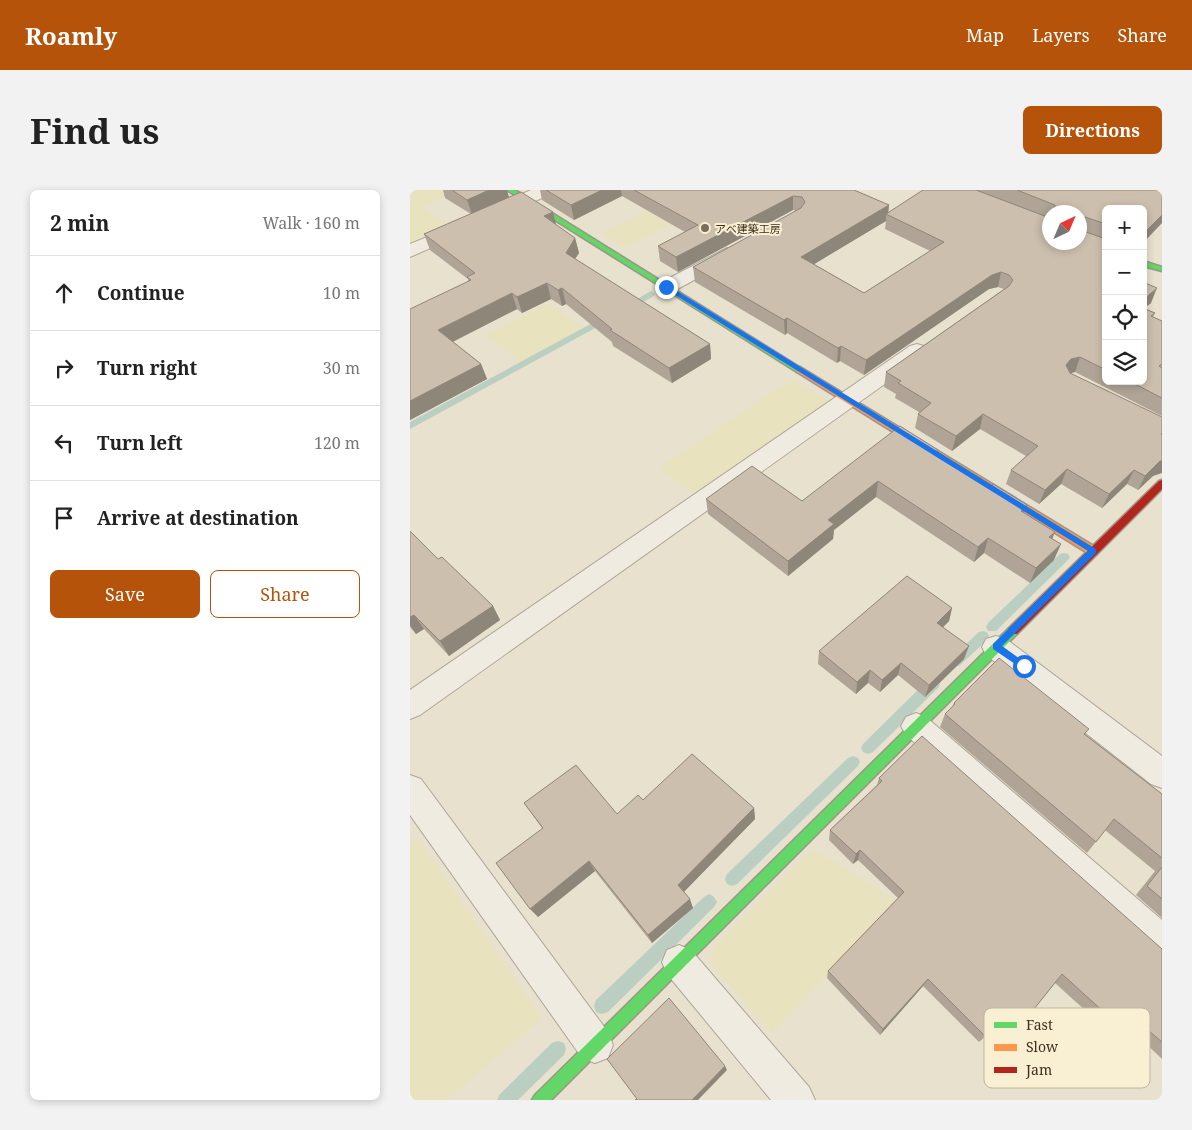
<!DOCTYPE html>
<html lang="en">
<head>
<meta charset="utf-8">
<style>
  :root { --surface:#fff; --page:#f2f2f2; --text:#222; --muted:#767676; --line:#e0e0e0; --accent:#b45309 }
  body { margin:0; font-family:"Noto Serif","Noto Sans JP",serif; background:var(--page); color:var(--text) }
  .controls { position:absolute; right:15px; top:15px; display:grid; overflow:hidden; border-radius:8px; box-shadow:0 2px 8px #0003 }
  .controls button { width:45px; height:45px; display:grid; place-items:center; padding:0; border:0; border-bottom:1px solid var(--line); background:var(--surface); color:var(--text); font:25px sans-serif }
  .compass { position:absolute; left:632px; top:15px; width:45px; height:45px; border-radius:50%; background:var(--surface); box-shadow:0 2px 8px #0003; rotate:44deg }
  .stop { position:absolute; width:15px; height:15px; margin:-11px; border:4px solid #1a73e8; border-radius:50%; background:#fff }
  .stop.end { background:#1a73e8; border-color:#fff; box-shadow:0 1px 5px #0008 }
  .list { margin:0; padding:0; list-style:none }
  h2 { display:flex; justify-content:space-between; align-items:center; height:65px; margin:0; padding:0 20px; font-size:21px }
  h2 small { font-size:16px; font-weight:400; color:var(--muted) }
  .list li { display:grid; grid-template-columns:32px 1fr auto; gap:15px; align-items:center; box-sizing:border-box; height:75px; padding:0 20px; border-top:1px solid var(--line) }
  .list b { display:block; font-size:19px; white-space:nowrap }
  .list em { font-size:16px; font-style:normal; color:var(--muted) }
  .actions { display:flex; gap:10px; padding:15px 20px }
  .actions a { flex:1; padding:11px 0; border:1px solid var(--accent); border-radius:8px; text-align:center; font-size:18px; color:var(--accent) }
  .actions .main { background:var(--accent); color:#fff }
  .icon { flex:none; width:28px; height:28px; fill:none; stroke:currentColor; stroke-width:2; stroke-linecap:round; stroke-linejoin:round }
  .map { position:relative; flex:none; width:752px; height:910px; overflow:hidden; border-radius:8px }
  header { display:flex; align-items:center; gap:30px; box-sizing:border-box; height:70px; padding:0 25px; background:var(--accent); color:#fff }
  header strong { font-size:24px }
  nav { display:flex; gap:28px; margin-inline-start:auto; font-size:18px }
  .intro { display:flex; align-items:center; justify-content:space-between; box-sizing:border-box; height:120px; padding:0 30px }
  h1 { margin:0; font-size:35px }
  .button { padding:12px 22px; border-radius:8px; background:var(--accent); color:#fff; font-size:18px; font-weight:700 }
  main { display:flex; gap:30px; padding:0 30px }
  aside { flex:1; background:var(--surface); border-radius:8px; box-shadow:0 2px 8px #0003 }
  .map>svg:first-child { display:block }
  .farmland { fill:#e9e2be }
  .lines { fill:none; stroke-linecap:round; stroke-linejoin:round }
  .stream { fill:#bacec2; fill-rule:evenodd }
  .street-casing { stroke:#ada697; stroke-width:2 }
  .fast-casing { stroke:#9d9587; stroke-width:3 }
  .slow-casing { stroke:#9d9587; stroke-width:3 }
  .jam-casing { stroke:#9d9587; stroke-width:3 }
  .street { fill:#efebe1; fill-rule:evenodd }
  .fast { fill:#63d668; fill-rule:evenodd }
  .slow { fill:#ff974d; fill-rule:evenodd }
  .jam { fill:#b3261e; fill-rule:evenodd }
  .wall { fill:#afa496; fill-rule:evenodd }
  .shaded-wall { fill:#8f867a }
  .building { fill:#ccbfae; stroke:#8f867a }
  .route { fill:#1a73e8 }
  .poi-dot { fill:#7a6d5b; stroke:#f9f0d4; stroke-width:2 }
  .labels { text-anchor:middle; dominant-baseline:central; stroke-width:4; stroke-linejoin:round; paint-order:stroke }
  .far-poi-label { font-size:11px; fill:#3e2e1d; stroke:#f9f0d4; text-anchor:start }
  .key { fill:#f9f0d4; stroke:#c1b69d; stroke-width:1 }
  .key-label { font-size:14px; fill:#3e2e1d }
</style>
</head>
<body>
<header>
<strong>Roamly</strong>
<nav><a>Map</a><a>Layers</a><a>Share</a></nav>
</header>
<div class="intro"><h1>Find us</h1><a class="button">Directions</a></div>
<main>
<aside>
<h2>2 min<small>Walk · 160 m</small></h2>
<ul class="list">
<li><svg class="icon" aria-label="ahead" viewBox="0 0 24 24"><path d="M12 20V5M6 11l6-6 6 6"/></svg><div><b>Continue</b></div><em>10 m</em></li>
<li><svg class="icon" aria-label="right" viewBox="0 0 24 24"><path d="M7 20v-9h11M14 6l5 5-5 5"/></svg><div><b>Turn right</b></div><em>30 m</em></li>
<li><svg class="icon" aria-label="left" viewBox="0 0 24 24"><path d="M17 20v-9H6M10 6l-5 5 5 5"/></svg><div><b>Turn left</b></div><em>120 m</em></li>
<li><svg class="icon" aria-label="arrive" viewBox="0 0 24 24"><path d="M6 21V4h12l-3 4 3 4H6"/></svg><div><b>Arrive at destination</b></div></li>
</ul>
<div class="actions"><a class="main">Save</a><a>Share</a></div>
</aside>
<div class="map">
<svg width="752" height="910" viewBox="0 0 752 910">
  <rect width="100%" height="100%" fill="#e8e1ce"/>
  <path class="farmland" d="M0,0H51L12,17L40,36L2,54L0,52Z
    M244,17L268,31L214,58L191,44Z
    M138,113L174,138L111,172L75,145Z
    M382,189L420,213L286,306L249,278Z
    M7,648L132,828L37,910H0V653Z
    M403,659L488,711L362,843L302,775L303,758Z"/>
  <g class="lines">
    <path class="stream" d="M241,101L245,104L244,106L220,119L213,117Z
      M197,125L200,126V130L0,239V232Z
      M654,363L658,364L660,367L658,370L586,441H578L576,437L578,433L650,364Z
      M573,441L577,442L579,446L577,450L549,476H541L539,472L541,468L569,442Z
      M524,487L529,489L530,493L529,497L463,562L458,564L453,562L451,558L453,554L519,489Z
      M443,566L448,568L450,572L448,576L327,694L322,696L317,694L315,689L317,684L438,568Z
      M299,704L304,707L307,712L304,717L198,822L192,824L186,822L184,816L186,810L294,707Z
      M148,851L154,853L156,859L154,865L108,910H87L90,904L142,853Z"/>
    <defs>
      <path id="street" d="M121,0H144L141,4L94,25H82L79,21L82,17Z
        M51,33L57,34L60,38L57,42L0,67V54Z
        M317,58L324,60L326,64L324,68L264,101H250L247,97L250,93Z
        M507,154L514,156L517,161L514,166L10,525L0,529V500L500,156Z
        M586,446L596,449L752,566V598L741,594L576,465L572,457L576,449Z
        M506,523L516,527L752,730V770L740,765L496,545L491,536L496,527Z
        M0,585L11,589L198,842L203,855L198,868L185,873L172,868L0,625Z
        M269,755L281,760L399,897L405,910H361L257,784L252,772L257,760Z"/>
      <path id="fast" d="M97,0H105L394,180L390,183L387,182Z
        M733,71L752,77V81L733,76Z
        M603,436L607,438L609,441L607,444L141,910H122L125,905L599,438Z"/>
      <path id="slow" d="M390,177L687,358L688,361L687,364H679L387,182V178Z"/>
      <path id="jam" d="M752,290V299L607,444H599L597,441L599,438L749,291Z"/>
    </defs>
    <use href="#street" class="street-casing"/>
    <use href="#fast" class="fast-casing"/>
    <use href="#slow" class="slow-casing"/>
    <use href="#jam" class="jam-casing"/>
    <use href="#street" class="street"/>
    <use href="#fast" class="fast"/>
    <use href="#slow" class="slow"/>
    <use href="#jam" class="jam"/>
  </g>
  <path class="wall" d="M33,0H97L99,7L146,35L165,48L169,63L165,69L300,154L301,169L262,193L203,156L202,152L156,114L152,116L141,109L112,123L107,119L43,152L71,174L77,189L0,230L58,91V89L20,60L14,44L61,24L35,8Z
    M130,0H444L479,15L478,23L566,0H752L696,19V191H733V92L741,113L734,118L745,123L743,127L752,131V226L665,182L661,183L743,286L728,300L717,294L692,318L651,294L629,314L596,294L601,280L616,266L570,239L542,261L505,238L508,224L509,222L485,208L486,204L474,197L476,182L594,99L588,97L579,99L454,185L430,171L427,173L377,143L375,145L285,92L283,77L386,21L383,20L268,82L250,71L248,56L275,42L212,6L164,30L132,10ZM640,22H670L640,52ZM476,31L475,39L520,61L454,103L404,74Z
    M526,266L579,298L617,315L614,323L642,349L644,370L620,393L574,363L564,372L466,307L424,340L423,349L378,386L298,324L296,309L392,311Z
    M0,341L28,369L83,416L90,430L39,466L14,439L6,444L0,437Z
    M542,418L539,431L533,437L554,469L515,507L488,485L470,502L458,493L446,504L408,474L409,461Z
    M544,513L679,539L675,544L752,604V728L726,705L745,681L695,640L677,663L530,537L535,524L542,517Z
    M469,588L752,759V869L732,850L729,854L718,859L645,793L596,854L589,859L576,846L569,852L513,796L470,845L417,788L418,781L488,708L448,670L443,674L419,650L420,640L467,595Z
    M233,610L344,618L345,629L274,701L283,718L242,753L185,681L128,727L132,638L114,613L207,624Z"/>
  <path class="shaded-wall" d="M79,0H97L99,8L62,24L57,10Z
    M192,0H211L212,6L164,30L161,15Z
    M383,6V20L268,82L266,67Z
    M479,15L478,25L476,24V31L391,82V67Z
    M143,22L147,38L134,26Z
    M752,25V33L733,53V44Z
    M675,27L670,46V37L673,29Z
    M165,48L169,63L159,78L156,63Z
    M591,82L588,97L579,99L454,185L456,170L582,85Z
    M137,93L141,109L112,123L107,107Z
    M152,98L156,114L152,116L148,100Z
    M747,98L741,113L733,119V110Z
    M102,103L107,119L34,156L28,140Z
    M377,128V143L375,145L374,130Z
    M300,154L301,169L262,193L259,178Z
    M431,156L430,171L427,173L428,158Z
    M670,167L665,182L656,184V175L661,169Z
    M71,174L77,189L0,230V211Z
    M573,224L570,239L542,261L546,246Z
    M528,260L524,276L523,264Z
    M750,271H752V283L743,286L728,300L735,286Z
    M657,279L651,294L629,314L635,300Z
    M724,280L717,294L692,318L699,304Z
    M468,291L466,307L424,340L423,349L378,386V371L418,330Z
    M617,315L611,331V321Z
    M645,342L639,357V347Z
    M578,348L574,363L564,372L568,357Z
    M651,354L644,370L620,393L626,378Z
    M83,416L90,430L39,466L30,451Z
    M542,418L539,431L524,446L527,433Z
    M4,425L14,439L6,444L0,435V427Z
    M559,456L554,469L515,507L519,495Z
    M491,473L488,485L470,502L472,490Z
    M460,480L458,493L446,504L447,492Z
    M344,618L345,629L272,704L268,695Z
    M450,660L448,670L443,674L446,664Z
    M179,671L185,681L128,727L120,719Z
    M280,709L283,718L242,753L238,745Z
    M518,789L513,796L470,845L473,839Z
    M315,876L317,880L288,910H282Z"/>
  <path class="building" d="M42,0H79L57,10Z
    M136,0H192L161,15Z
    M224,0H444L479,15L391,67L454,103L534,52L476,24L513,0H566L640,28V52H670V40L696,49V180L670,167L661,169L656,175L660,183L752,227V243L751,244H752V271H750L735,286L724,280L699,304L657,279L635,300L601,280L628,256L573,224L546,246L508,224L521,213L488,193L491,191L476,182L599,96L603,90L599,85L591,82L582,85L456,170L431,156L428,158L377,128L374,130L283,77L391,18L395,12L392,7L383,6L266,67L248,56L288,35Z
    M607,0H752V25L733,44V19H696V34L675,27L673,29V36L670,37V22H645V15Z
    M111,2L143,22L134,26L165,48L156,63L300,154L259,178L200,140L202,139L152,98L148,100L137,93L107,107L102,103L28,140L71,174L0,211V119L61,90L57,87L65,83L14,44Z
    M733,92L747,98L733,110Z
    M733,118L745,123L741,126L752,131V174L749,176L752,178V208L719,191H733Z
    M490,236L528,260L523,264L579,298L583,294L617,315L611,321L645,342L639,347L651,354L626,378L578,348L568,357L468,291L418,330L424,334L378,371L296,309L342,276L392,311Z
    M0,341L28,369L32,367L83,416L30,451L4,425L0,427Z
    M497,386L542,418L527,433L559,456L519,495L491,473L472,490L460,480L447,492L409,461Z
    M589,468L679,539L674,544L752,604V668L704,629L686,652L535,524L545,514L544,513Z
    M512,546L752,759V852L739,841L729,854L652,784L596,854L582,840L576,847L518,789L473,839L418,781L494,702L450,660L446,664L420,640L472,591L469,588Z
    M282,564L344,618L268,695L280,709L238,745L179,671L120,719L86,673L133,638L114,613L166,575L207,624L228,605L233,610Z
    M752,677V709L737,696Z
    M259,808L315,876L282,910H225L227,909L197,869Z"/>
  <path class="route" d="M254,96H259L686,359V363L592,456L617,474V478H611L583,459V454L678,361L254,98Z"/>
  <circle class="poi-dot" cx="295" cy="38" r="5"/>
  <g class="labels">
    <g class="far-poi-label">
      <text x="305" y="38">アベ建築工房</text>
    </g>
  </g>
  <rect x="574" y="818" width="166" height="80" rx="8" class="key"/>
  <rect x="584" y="832" width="23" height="6" fill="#63d668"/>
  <rect x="584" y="854" width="23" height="7" fill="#ff974d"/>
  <rect x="584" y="877" width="23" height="6" fill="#b3261e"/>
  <g class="key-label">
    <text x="616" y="840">Fast</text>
    <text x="616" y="862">Slow</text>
    <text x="616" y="885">Jam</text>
  </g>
</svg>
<div class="controls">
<button>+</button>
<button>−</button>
<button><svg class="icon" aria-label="locate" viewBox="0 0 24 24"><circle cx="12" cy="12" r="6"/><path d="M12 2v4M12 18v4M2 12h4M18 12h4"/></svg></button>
<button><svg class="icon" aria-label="layers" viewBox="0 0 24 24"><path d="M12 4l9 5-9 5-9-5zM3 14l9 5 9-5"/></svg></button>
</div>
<svg class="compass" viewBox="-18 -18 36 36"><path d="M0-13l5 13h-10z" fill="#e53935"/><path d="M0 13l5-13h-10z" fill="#767676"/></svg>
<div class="stop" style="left:614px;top:476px"></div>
<div class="stop end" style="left:256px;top:97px"></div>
</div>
</main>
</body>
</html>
